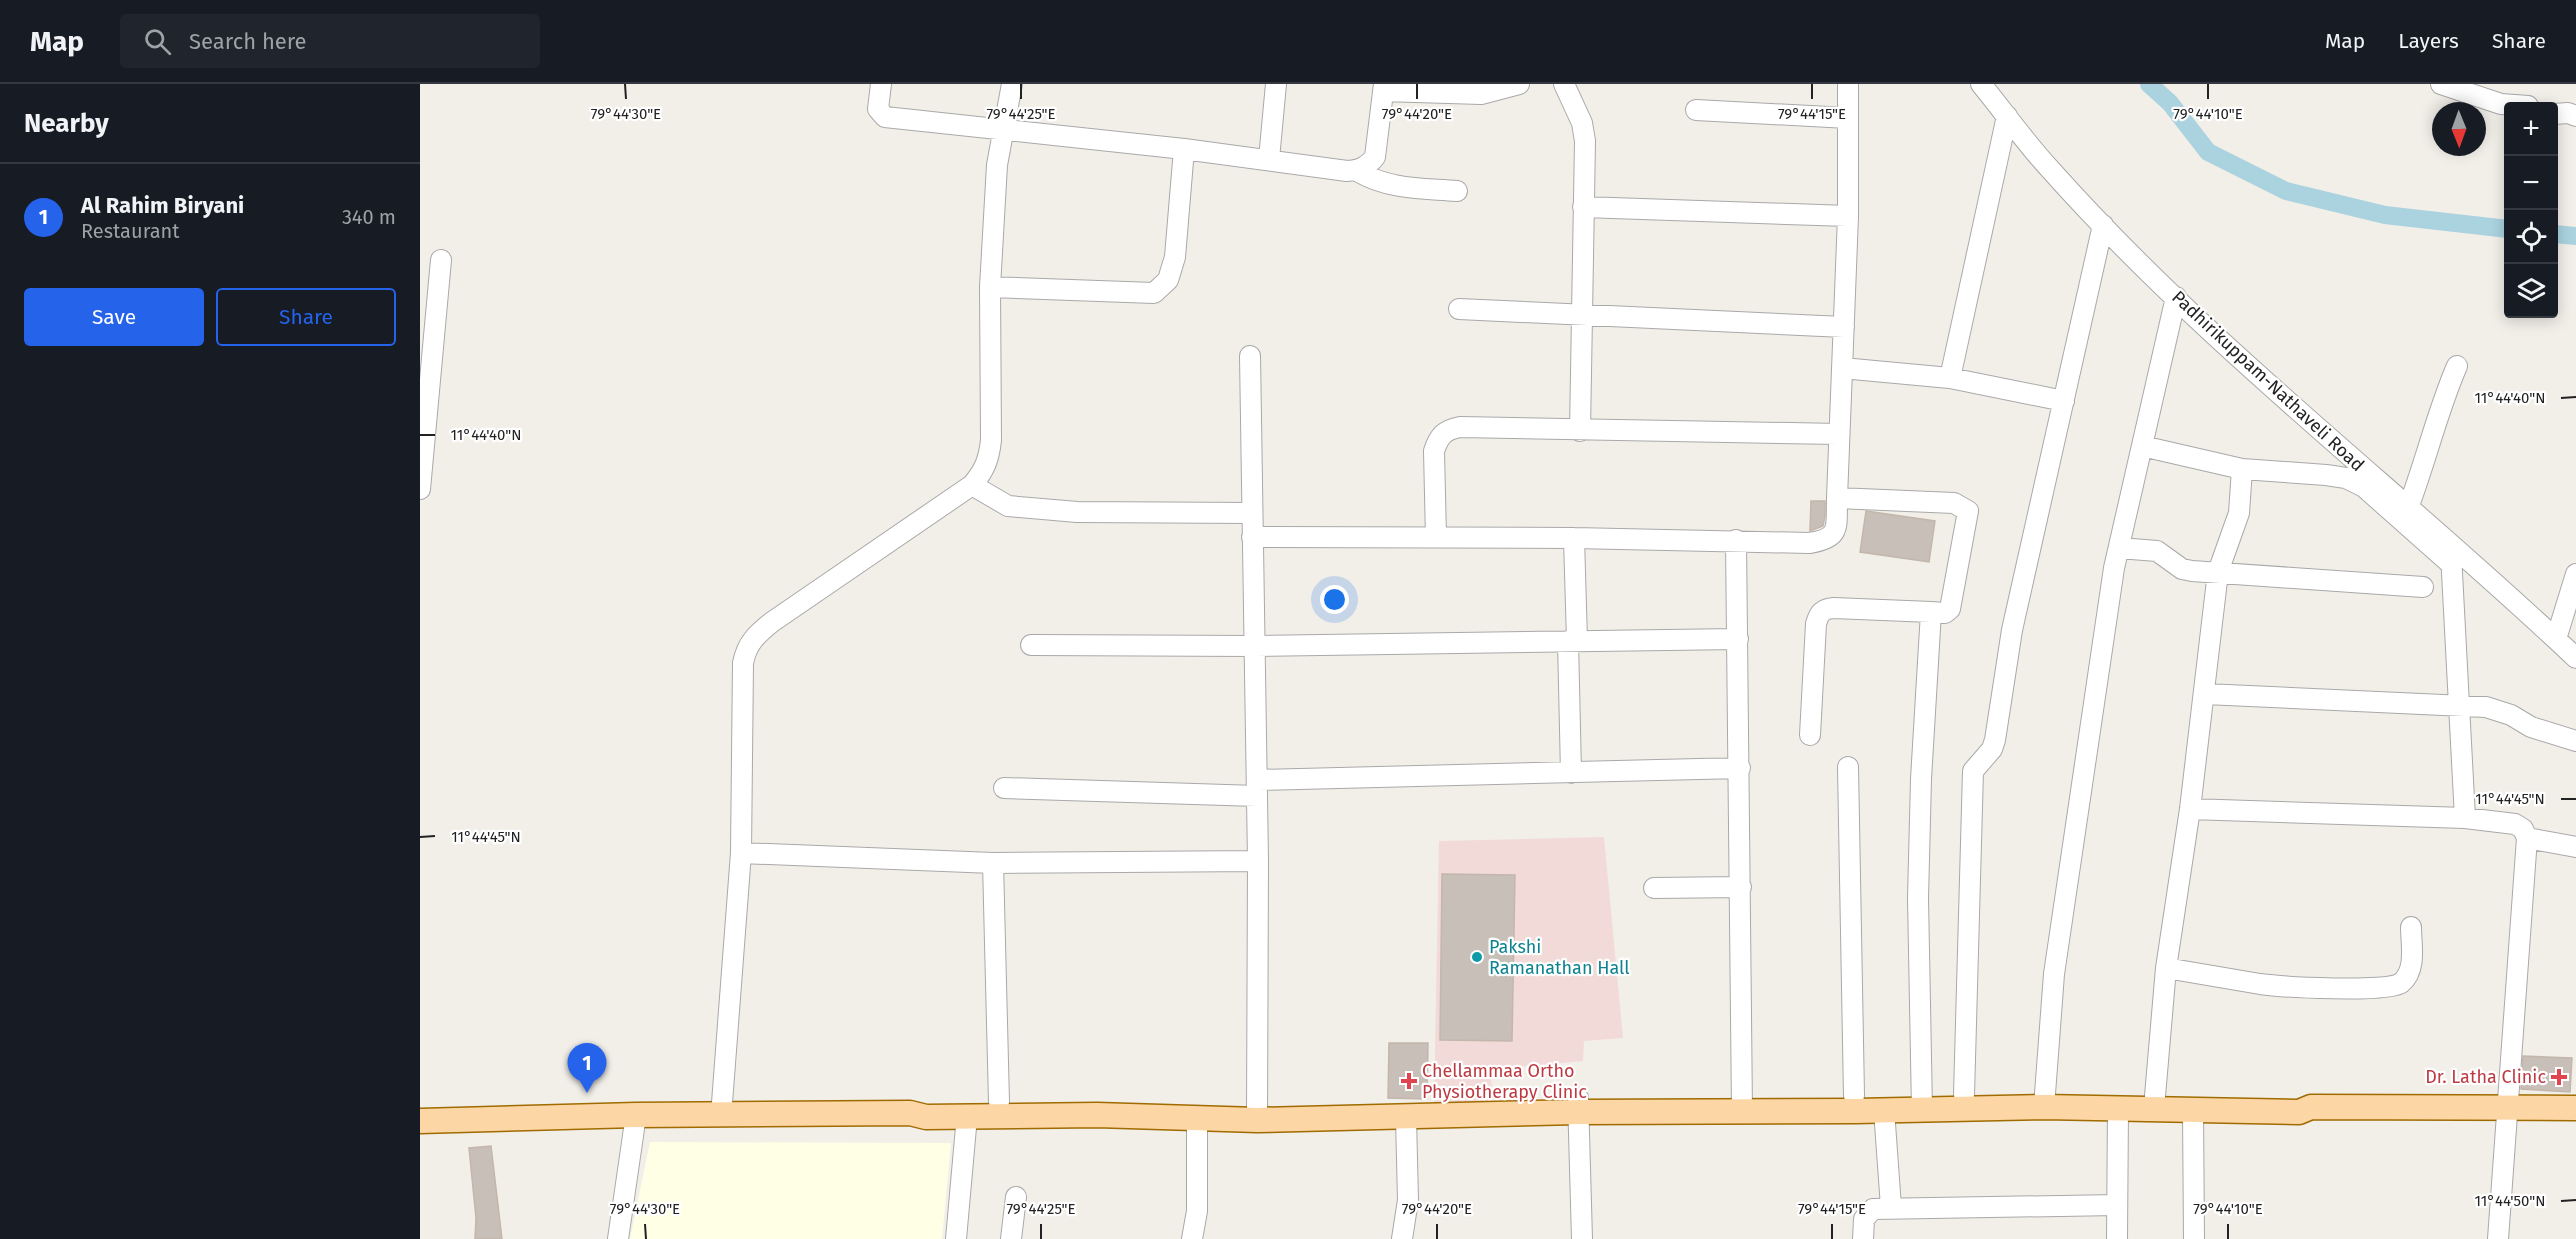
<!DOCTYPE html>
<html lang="en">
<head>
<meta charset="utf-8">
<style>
  :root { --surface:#171b24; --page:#20242c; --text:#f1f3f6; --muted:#9ea1a6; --line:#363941; --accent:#2563eb }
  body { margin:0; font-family:"Fira Sans",sans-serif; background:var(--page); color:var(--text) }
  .controls { position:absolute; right:18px; top:18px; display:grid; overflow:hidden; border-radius:6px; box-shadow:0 3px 15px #0003 }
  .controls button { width:54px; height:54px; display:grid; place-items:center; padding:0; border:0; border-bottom:2px solid var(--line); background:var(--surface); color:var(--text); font:30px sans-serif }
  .compass { position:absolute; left:2012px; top:18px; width:54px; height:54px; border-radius:50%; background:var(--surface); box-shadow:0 3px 15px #0003; rotate:179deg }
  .you { position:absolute; left:915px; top:516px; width:21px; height:21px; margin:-15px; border:4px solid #fff; border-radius:50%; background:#1a73e8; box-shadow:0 0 0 9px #1a73e833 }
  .badge { display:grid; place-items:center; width:39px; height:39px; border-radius:50%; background:var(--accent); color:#fff; font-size:20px; font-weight:700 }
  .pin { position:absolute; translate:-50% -50px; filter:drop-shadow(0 2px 3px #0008) }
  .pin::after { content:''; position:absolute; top:32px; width:21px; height:18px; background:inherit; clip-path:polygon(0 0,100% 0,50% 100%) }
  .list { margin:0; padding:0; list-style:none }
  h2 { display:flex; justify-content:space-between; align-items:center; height:78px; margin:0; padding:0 24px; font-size:26px }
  h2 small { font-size:20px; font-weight:400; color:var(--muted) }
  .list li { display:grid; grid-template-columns:39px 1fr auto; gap:18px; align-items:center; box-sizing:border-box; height:108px; padding:0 24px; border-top:2px solid var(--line) }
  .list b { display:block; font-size:22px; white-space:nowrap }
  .list p { margin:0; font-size:20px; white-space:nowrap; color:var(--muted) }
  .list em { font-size:20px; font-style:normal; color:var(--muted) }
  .actions { display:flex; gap:12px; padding:18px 24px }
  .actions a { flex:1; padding:14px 0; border:2px solid var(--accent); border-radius:6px; text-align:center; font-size:21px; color:var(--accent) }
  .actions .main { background:var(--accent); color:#fff }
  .icon { flex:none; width:33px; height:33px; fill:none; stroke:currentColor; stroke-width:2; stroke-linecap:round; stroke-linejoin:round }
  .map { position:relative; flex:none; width:2156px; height:1155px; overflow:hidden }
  header { display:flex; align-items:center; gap:36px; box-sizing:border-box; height:84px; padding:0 30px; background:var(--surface); border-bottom:2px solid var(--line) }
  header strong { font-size:28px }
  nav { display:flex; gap:33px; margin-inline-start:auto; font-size:21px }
  .search { width:420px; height:54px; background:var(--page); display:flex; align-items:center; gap:15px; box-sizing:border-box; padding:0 21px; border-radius:6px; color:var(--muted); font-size:22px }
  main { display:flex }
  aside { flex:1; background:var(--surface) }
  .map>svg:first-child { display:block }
  .commercial { fill:#f2dad9 }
  .education { fill:#ffffe5 }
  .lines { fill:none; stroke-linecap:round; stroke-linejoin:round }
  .canal { stroke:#aad3df; stroke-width:18 }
  .building { fill:#c7bfb8; stroke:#c4b6ab; stroke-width:1.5 }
  .minor-casing { stroke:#a9a9a9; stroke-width:22 }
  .major-casing { stroke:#a06b00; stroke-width:27 }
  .minor { stroke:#fff; stroke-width:20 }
  .major { stroke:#fcd6a4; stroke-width:24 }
  .ticks { fill:none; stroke:#222; stroke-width:2 }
  .culture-dot { fill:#0f9aa8; stroke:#fff; stroke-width:2 }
  .health-dot { fill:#e0444e; stroke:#fff; stroke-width:2 }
  .labels { text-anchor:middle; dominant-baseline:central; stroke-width:4.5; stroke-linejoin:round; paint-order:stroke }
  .street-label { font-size:18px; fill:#222; stroke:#fff }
  .culture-label { font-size:18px; fill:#0d838f; stroke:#fff; text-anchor:start }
  .health-label { font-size:18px; fill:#be3a42; stroke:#fff; text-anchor:start }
  .ticks-label { font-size:15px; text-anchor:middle; fill:#222; stroke:#fff; stroke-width:4.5; stroke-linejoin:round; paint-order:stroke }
</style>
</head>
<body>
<header>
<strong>Map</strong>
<div class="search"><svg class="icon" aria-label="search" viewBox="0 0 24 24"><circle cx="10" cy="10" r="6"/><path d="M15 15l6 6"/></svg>Search here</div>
<nav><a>Map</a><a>Layers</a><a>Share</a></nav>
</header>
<main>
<aside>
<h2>Nearby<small></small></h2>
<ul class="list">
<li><span class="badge">1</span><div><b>Al Rahim Biryani</b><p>Restaurant</p></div><em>340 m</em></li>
</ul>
<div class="actions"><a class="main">Save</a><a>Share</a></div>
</aside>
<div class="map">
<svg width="2156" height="1155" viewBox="0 0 2156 1155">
  <rect width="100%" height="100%" fill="#f2efe9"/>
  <path class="commercial" d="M1184,753L1203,954L1164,957L1163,977L1071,985L1072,1017L1014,1019L1019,757Z"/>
  <path class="education" d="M230,1058L531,1059L522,1155H210Z"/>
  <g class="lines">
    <path class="canal" d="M1729,0L1750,19L1788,68L1866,107L1965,131L2088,145
      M2134,150L2156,152"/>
  </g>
  <path class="building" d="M1391,417H1405V432L1403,442L1390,447Z
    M1446,427L1515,437L1509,478L1440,468Z
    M1022,790L1095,791L1092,957L1020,956Z
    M969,959H1008L1007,1015L968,1014Z
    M2103,972L2152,974L2150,1008L2101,1005Z
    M71,1062L82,1155H55L56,1134L49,1064Z"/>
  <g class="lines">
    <defs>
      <path id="minor" d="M461,0L458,25L465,33L764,65L927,87C940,86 947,83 955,73L964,0
        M1144,0L1162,39L1165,57L1160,347
        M1561,0C1584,28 1605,58 1629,84C1789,264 1982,409 2156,574
        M2021,0L2081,20L2108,22
        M963,7L1061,10L1099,0
        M1276,26L1428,34
        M2134,30L2148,29L2156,32
        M849,75L856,0
        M937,87C970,106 1001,104 1037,107
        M1163,123L1428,132
        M570,203L734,209L748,196L755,173L764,65
        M1039,225L1424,243
        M830,272L838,777L837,1036
        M1422,284L1530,294L1644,317
        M1530,294L1587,32
        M1722,362L1822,385L1906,391L1926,394L1944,403L2032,481
        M552,401L588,422L657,428L832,429
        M0,405L21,176
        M1417,414L1534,419L1548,427L1530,525L1525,529L1511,528L1501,695L1498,814L1502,1026
        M1988,424C2006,377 2017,328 2037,282
        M832,453L1154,454L1389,459C1422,454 1416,443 1417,414L1428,132V0
        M1016,453L1014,367C1019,352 1024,346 1040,343L1419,350
        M1154,454L1157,557
        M1316,456L1322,1027
        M1699,464L1737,467L1762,485L1772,487L2003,503
        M2031,470L2045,734
        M2136,555L2156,490
        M1148,557L1151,689
        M611,561L835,562L1318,555
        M1785,610L2066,623L2091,631L2111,643L2156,657
        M1390,651L1396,540C1399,529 1402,525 1414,524L1511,528
        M1428,683L1434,1012
        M837,696L1320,684
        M584,704L837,712
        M1770,725L2045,734L2095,740L2103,745L2107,754
        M321,769L573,779L838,777
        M573,779L579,1018
        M1234,804L1321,803
        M1746,884C1777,889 1809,895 1840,900C1862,903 1968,909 1981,899C1997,886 1991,861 1991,843
        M1544,1011L1553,687L1572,665L1575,656L1592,546L1683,141
        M1735,1012L1746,884L1770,725L1798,488L1819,429L1822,385
        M1158,1014L1162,1155
        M1624,1023L1634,890L1694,484L1756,213
        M1464,1026L1471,1123
        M1773,1027L1774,1155
        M301,1032L321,769L323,579C327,559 336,551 352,538L552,401C565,386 569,375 571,356L570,203L577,81L592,0
        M198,1155L216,1031
        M536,1155L547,1032
        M591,1155L596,1113
        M772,1155L777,1127V1034
        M982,1155L988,1116L986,1034
        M1443,1155L1444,1135L1453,1125L1697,1121
        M1697,1155L1698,1025
        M2078,1155L2107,754L2156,763"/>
      <path id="major" d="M0,1037L216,1031L490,1029L506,1033L677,1031L837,1036L1158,1028L1436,1027L1624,1023L1879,1028L1891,1023L2156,1024"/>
    </defs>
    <use href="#minor" class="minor-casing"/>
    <use href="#major" class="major-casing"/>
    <use href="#minor" class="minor"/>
    <use href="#major" class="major"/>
  </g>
  <path class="ticks" d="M205,0L206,15M601,0V15M997,0V15M1392,0V15M1788,0V15M2141,314L2156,313M0,351H15M2141,715H2156M0,753L15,752M2141,1117L2156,1116M225,1140L226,1155M621,1140V1155M1017,1140V1155M1412,1140V1155M1808,1140V1155"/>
  <circle class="culture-dot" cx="1057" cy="873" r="6"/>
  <g class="health-dot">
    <path d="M2136 984h6v6h6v6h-6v6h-6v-6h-6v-6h6z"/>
    <path d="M986 988h6v6h6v6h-6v6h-6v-6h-6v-6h6z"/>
  </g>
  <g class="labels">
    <g class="street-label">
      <text transform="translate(1848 297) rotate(43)">Padhirikuppam-Nathaveli Road</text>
    </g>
    <g class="culture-label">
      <text x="1069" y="863">Pakshi<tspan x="1069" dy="21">Ramanathan Hall</tspan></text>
    </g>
    <g class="health-label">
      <text x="1002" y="987">Chellammaa Ortho<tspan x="1002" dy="21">Physiotherapy Clinic</tspan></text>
      <text x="2126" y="993" text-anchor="end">Dr. Latha Clinic</text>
    </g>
  </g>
  <g class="ticks-label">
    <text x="206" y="35">79°44'30"E</text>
    <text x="601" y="35">79°44'25"E</text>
    <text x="997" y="35">79°44'20"E</text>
    <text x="1392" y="35">79°44'15"E</text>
    <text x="1788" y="35">79°44'10"E</text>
    <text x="2090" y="319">11°44'40"N</text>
    <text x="66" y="356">11°44'40"N</text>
    <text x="2090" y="720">11°44'45"N</text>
    <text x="66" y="758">11°44'45"N</text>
    <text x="2090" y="1122">11°44'50"N</text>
    <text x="225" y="1130">79°44'30"E</text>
    <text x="621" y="1130">79°44'25"E</text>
    <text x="1017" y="1130">79°44'20"E</text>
    <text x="1412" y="1130">79°44'15"E</text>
    <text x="1808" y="1130">79°44'10"E</text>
  </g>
</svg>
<div class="controls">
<button>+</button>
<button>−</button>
<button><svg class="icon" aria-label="locate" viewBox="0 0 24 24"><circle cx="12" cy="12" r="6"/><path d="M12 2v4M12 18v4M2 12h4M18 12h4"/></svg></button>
<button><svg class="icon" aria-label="layers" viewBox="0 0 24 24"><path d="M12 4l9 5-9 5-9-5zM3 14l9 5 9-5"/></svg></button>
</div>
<svg class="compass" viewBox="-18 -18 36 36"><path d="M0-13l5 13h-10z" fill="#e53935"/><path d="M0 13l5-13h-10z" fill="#9ea1a6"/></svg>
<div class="you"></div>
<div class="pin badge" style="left:167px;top:1009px">1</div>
</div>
</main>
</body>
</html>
